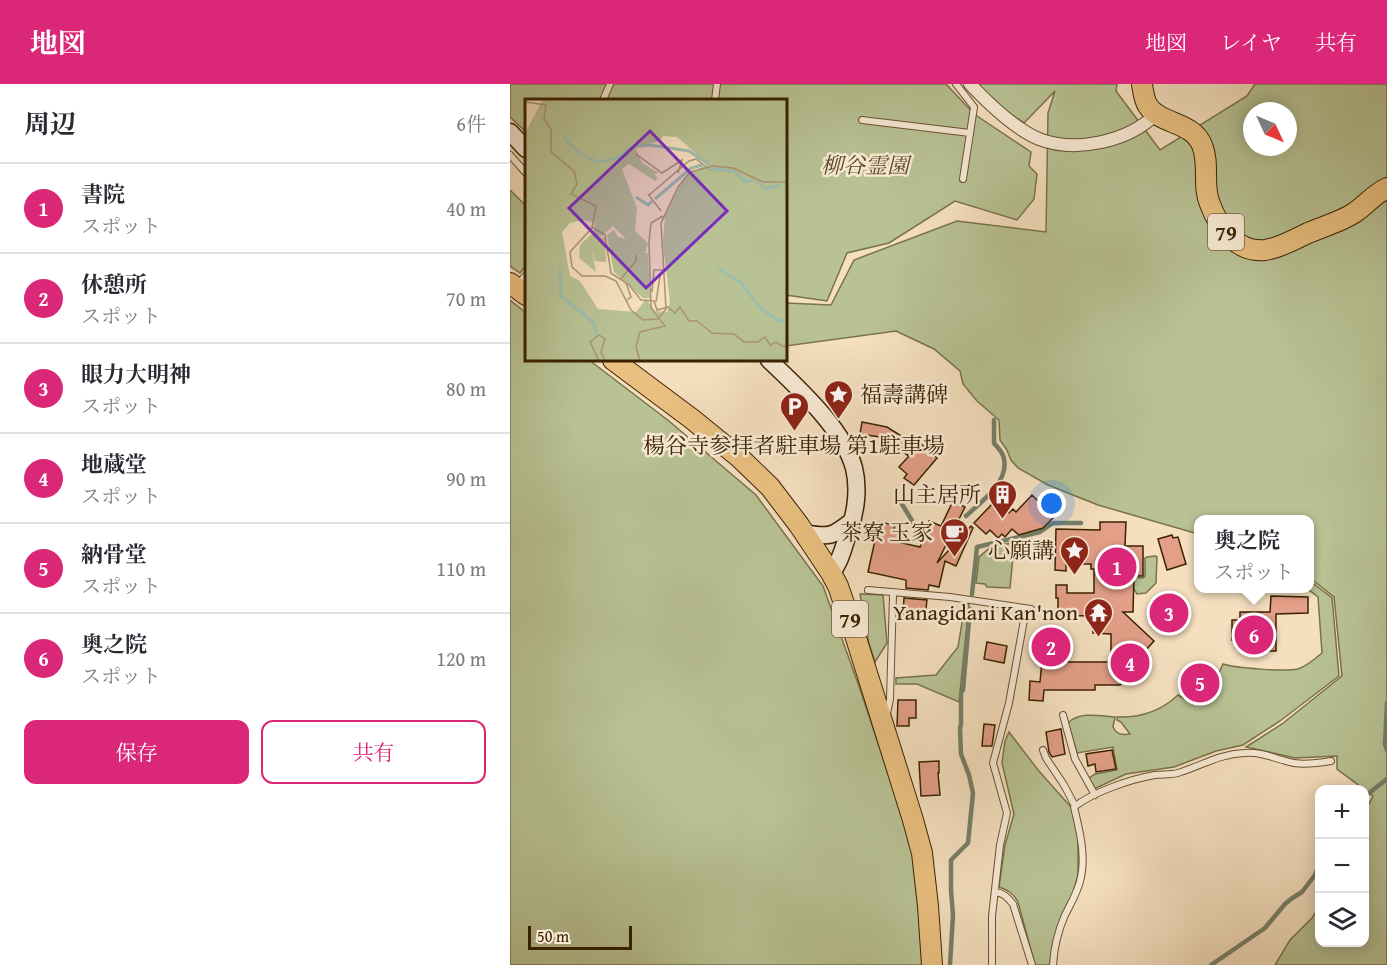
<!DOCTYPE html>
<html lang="ja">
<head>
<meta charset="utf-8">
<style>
  :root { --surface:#fff; --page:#f7f7f7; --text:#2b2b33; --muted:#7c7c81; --line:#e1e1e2; --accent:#db2777 }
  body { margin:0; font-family:"Gentium Book Plus","Noto Serif JP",serif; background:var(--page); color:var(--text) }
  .controls { position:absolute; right:18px; bottom:18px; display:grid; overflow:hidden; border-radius:12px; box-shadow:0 3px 15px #0003 }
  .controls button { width:54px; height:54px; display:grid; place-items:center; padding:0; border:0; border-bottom:2px solid var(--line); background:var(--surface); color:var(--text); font:30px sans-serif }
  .compass { position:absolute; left:733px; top:18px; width:54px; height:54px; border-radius:50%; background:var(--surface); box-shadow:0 3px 15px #0003; rotate:134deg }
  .scale { position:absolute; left:18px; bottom:15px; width:104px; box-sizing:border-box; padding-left:6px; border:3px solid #3a2200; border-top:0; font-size:16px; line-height:21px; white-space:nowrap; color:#3a2200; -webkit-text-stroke:4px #f8ead5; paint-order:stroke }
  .you { position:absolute; left:542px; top:420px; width:21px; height:21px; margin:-15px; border:4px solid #fff; border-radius:50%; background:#1a73e8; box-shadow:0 0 0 9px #1a73e833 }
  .badge { display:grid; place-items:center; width:39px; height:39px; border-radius:50%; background:var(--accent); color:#fff; font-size:20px; font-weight:700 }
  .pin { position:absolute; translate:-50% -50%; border:3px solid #fff; box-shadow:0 2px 6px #0006 }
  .popup { position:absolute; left:684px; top:431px; width:120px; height:78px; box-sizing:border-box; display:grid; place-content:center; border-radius:12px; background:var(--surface); filter:drop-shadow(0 2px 4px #0005); font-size:20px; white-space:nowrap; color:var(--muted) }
  .popup b { font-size:22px; color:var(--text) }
  .popup::after { content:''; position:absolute; left:50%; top:100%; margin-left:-12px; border:12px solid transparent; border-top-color:var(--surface) }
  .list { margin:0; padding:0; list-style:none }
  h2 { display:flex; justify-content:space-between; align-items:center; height:78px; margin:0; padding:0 24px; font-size:26px }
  h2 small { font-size:20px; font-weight:400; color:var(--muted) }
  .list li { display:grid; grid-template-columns:39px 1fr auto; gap:18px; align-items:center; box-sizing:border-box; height:90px; padding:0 24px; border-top:2px solid var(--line) }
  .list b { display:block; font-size:22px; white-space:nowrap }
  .list p { margin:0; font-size:20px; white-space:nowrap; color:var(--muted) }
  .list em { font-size:20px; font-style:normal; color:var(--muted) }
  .actions { display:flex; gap:12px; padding:18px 24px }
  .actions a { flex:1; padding:14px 0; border:2px solid var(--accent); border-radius:12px; text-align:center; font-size:21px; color:var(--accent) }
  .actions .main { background:var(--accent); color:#fff }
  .icon { flex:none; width:33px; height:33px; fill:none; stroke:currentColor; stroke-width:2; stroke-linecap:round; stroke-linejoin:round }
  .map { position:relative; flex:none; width:877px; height:881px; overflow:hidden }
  header { display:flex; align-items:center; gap:36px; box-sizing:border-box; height:84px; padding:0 30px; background:var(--accent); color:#fff }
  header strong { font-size:28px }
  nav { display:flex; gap:33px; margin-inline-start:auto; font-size:21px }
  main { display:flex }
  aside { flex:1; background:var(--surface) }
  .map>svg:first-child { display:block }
  .green { fill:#b8c294; stroke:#79724a; stroke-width:1.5; fill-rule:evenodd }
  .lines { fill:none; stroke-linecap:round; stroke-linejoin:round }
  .stream { stroke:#757f68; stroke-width:4.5 }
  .building { fill:#e39f88; stroke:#3a2200; stroke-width:1.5 }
  .service-casing { stroke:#695130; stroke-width:8 }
  .minor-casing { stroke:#695130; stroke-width:14 }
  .secondary-casing { stroke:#3a2200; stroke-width:19 }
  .primary-casing { stroke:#3a2200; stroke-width:22 }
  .service { stroke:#f8ead5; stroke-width:6 }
  .minor { stroke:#f8ead5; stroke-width:12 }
  .secondary { stroke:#f8ead5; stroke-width:16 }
  .primary { stroke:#eac080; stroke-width:20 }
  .labels { text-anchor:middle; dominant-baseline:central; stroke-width:5; stroke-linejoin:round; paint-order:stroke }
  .shield { fill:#f8ead5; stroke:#735e40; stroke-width:1.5 }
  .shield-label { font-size:21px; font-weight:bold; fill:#3a2200 }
  .park-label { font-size:22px; font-style:italic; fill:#5a4a25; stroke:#f8ead5 }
  .poi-label { font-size:22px; fill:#3a2200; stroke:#f8ead5; text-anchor:end }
  .inset-river { fill:none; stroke:#9dbdad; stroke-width:3 }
  .inset-road { fill:none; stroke:#aa9373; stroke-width:1.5 }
  .view { fill:#7b2cbf; fill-opacity:0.15; stroke:#7b2cbf; stroke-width:3 }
  .inset-edge { fill:none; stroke:#3a2200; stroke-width:3 }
</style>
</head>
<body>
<header>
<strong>地図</strong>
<nav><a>地図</a><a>レイヤ</a><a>共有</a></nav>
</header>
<main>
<aside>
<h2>周辺<small>6件</small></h2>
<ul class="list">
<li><span class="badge">1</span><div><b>書院</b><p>スポット</p></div><em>40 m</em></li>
<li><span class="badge">2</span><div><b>休憩所</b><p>スポット</p></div><em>70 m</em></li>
<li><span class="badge">3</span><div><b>眼力大明神</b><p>スポット</p></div><em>80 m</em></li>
<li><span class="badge">4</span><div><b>地蔵堂</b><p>スポット</p></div><em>90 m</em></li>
<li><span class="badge">5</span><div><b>納骨堂</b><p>スポット</p></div><em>110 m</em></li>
<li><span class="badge">6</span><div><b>奥之院</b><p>スポット</p></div><em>120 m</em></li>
</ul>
<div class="actions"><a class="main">保存</a><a>共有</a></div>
</aside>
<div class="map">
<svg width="877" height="881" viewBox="0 0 877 881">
  <rect width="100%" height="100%" fill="#f5dfbf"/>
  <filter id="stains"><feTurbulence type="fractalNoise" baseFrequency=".00333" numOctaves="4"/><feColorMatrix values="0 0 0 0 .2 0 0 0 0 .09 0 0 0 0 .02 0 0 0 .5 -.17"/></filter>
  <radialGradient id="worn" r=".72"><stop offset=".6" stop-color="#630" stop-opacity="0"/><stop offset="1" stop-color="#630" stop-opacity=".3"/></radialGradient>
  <path class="green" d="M0,0H436L464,30L521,68L519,82L527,90L524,115L507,136L445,117L379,159L337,169L317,217L276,211V16H16V48L0,33Z
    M463,0H607L606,7L650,66L737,12L745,0H877V881H765L780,856L802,834L809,823L810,858H854L855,728L863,712L827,685V672L785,674L736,663L772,640L832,592L824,513L800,494V436H688V450L588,421L538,401L508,384L501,376L497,366L490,356L489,336L467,317L453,300L450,287L424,265L386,247L276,262V219L321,221L344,176L447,137L536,148L538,29L545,7L514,39L476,14ZM742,27H778V63H742Z
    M0,106L16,122V181L10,189L0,182Z
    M0,216L16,229V276H79L159,337L246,411L313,502L350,605L400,755L406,795L413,881H0Z
    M501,459L504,462L500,504L477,503L475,500L466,499L469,473L481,463Z
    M645,472L647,473L646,499L636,509L627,510L624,505H617V493L633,494L635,492V474L637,473Z
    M800,497L822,514L829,592L770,637L733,661L706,667L664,683L616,690L584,705L579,694L585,690L607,686L603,663L567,669L558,639C570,627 590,632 605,633L603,643C607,651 612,651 620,650L611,638L607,636V633C631,634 651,627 668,611L683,620L691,611L697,613L707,604L708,591L713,580C726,584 775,588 788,585C797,582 805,575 812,569L808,513L799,506L787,505L800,504Z
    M350,510L373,511L377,559L365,578L359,560Z
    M455,520H459L449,618L407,600H386V594L426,591L448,563Z
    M499,648L528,686L561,723L568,749V791L563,809L551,833L542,863L540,881H525L508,818C503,809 498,806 489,803L495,761L504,730L492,679L495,657Z"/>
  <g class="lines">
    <path class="stream" d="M390,417L409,448
      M456,432C471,418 499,398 494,375C493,368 488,364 484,359V336
      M462,510L467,463L530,448L543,439H571
      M877,619L875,660L877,666
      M854,713L877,695
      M440,881L443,831L441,806V776L458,759L463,709L459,691L451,670L450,644L451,641V609L453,606L460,525
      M701,881L755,844L775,820L781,815L792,808L805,791L810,778"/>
  </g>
  <path class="building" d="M352,338L377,343L407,362L410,359L427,374L404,401L394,394L397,390L389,383L399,372L370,353L350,350Z
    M522,411L544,433L533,444L509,451L502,445L495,453L492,450L488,454L480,446L476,450L464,439L484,418L491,424L493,422L499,429L503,425L506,428Z
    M443,417L455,423L427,479L461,442L463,444L446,482L435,477L429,503L419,501L418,506L396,504V496L358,488L369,438L385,441L384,446L390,448L388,458L410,463L419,437L431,442Z
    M590,438H616L615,462H633V492H624L623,528H613L644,557L615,589H623L610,601H585V606H534L533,617L519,616L520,597L530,598L534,556L549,557L547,578H601V550L583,549V538H578V532L548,531V514H546V501H557V509H584V485H581V480H556V487L545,486L546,445L590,446Z
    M662,451L663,454L668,453L676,480L657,486L648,455Z
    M761,512L798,513V529L766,530V567H730V556H722V536H730V528H760Z
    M394,514L417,516L415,533L393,530Z
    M477,558L497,562L494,579L474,575Z
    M687,589L700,599L692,609L680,598Z
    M388,616H406V634H399V642H387Z
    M474,640L485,641L482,662H472Z
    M551,645L555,670L542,673L539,668L536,648Z
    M602,666L606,685L586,688L585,680L578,682L576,670Z
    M429,677V689H428L430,711L411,712L409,678Z"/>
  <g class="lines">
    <defs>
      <path id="service" d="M446,0L464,23L453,95
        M93,16L100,0
        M205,16L207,0
        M352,36L460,49
        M0,71L16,89
        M7,202L16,191
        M358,506L440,513L521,525
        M377,630L380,615L383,511
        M553,631L565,675L585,711
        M533,666L536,674L554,701L565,722
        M485,808C494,809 497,813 503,820L522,881
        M482,881V832L490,761L497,729L483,679L499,619L516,525
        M543,881C544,864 548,847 555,831C561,819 569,806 571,793C576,771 569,744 564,723C583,708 621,695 645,691C653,690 661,691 668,689C691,682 709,670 734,669C751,667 768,676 784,679C796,681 809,679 821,677"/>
      <path id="minor" d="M460,0C477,18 505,45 529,55C565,69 618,58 646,30"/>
      <path id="secondary" d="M0,48L16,65
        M259,276C288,304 333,344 344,384C349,404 346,428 339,447C334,461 331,478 321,489
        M295,449C320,454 323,452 342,437"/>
      <path id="primary" d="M632,0C633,7 634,16 638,22C651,41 682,37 692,61C700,80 692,102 700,120C709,144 727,169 755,166C770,164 785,155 798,149C812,143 832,137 844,129C856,121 863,111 877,104
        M0,199L16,211
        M103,276L182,335L230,374L260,403L289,441L321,489L328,502L346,554L403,736L412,769L418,822L422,881"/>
    </defs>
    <use href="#service" class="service-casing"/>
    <use href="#minor" class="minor-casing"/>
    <use href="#secondary" class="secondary-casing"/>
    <use href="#primary" class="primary-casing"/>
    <use href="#service" class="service"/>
    <use href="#minor" class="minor"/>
    <use href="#secondary" class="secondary"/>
    <use href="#primary" class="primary"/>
  </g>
  <defs>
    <symbol id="sight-pin" viewBox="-11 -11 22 30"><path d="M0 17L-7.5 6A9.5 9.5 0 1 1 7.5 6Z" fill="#8f2418" stroke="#f8ead5"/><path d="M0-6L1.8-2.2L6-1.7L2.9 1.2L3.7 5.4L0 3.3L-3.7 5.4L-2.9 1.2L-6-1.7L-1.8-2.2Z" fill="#fff"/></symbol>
    <symbol id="parking-pin" viewBox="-11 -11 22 30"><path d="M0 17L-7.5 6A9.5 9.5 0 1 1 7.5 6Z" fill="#8f2418" stroke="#f8ead5"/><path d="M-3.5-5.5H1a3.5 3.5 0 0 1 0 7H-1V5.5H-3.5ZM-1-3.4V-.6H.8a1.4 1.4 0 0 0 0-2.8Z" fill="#fff"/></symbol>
    <symbol id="building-pin" viewBox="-11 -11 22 30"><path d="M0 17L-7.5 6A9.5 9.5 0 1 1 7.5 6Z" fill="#8f2418" stroke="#f8ead5"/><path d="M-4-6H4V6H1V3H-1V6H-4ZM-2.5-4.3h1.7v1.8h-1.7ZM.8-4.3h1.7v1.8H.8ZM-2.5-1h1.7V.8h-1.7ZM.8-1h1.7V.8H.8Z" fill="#fff"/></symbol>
    <symbol id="cafe-pin" viewBox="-11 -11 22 30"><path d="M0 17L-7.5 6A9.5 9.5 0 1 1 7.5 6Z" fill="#8f2418" stroke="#f8ead5"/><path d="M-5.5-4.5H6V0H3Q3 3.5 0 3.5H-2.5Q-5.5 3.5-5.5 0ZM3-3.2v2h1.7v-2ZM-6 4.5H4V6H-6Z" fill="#fff"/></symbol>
    <symbol id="temple-pin" viewBox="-11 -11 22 30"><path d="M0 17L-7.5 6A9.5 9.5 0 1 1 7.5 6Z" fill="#8f2418" stroke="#f8ead5"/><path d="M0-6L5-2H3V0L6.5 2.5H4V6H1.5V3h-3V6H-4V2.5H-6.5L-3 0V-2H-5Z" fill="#fff"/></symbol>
  </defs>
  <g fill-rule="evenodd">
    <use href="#sight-pin" x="312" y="294" width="33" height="45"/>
    <use href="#parking-pin" x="268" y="306" width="33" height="45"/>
    <use href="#building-pin" x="476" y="394" width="33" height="45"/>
    <use href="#cafe-pin" x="428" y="432" width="33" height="45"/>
    <use href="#sight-pin" x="548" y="450" width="33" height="45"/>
    <use href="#temple-pin" x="572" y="512" width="33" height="45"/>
  </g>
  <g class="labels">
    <g class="shield">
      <rect x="698" y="130" width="36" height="36" rx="4.5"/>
      <rect x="322" y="517" width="36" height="36" rx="4.5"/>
    </g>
    <g class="shield-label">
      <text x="716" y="148">79</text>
      <text x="340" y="535">79</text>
    </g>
    <g class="park-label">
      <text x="355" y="81">柳谷霊園</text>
    </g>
    <g class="poi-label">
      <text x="350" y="310" text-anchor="start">福壽講碑</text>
      <text x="284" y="361" text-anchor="middle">楊谷寺参拝者駐車場 第1駐車場</text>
      <text x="471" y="410">山主居所</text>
      <text x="423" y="448">茶寮 玉家</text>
      <text x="544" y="466">心願講</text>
      <text x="568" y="528">Yanagidani Kan'non</text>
    </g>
  </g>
  <g transform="translate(15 15)">
    <rect width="262" height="262" fill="#f5dfbf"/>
    <path d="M18,0H262V262H0V34ZM138,37L152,38L183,65L166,73L155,86L140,116L138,145L145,203L142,213L130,212L121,200L111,213L73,210L55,182L45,177L37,133L45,124L58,121L70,124L69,133L55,146L54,159L71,173L67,150L70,162L81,163L80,139L75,138L88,127L101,140L93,138L89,131L82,136L89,173L118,199H125L123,154H120L123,144L110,132L112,109L97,70L104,65L130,82L133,79L129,75L134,74L117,64L110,48L135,42Z" fill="#b8c294" fill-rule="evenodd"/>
    <path class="inset-river" d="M38,38L56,55L73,63L93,59L106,48L125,46L164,52L183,65M183,70L209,72L220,83L228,81M232,82L240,90L256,86M111,98L123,106L127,102M130,100L166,69L177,66M35,169L36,197L69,224L72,237M193,170L215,183L235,209L253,221L263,222"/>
    <path class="inset-road" d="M0,3L21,6L19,20L26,30V53L49,72L52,85L46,95L71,107L67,129L45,153L47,168L57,177H80L91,182L106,211L118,221L133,220L141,210L136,124L153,88L165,73L188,67L208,69L238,83H263M111,55L137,74L157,61L153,74M123,95L136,112M124,96L164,62L171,60L180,67M67,128L80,136L86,174L104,186L116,201L129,202L132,211L143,208L150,214L155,208L164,222H172L187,234L209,235L219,243H233L240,238L245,246L251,243L259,248L263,244M95,181L111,162V156M101,184L106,198L102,201M127,193L129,171H139M131,203L135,177M74,262L65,243L74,236L80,240L76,253L80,262M115,262L111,248L115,233L140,227L126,209L124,143L126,124L138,117"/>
    <path class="view" d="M125,32L202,112L121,189L44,109Z"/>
    <rect width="262" height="262" class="inset-edge"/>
  </g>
  <rect width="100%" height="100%" filter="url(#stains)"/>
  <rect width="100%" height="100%" fill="url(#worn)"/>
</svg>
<div class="controls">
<button>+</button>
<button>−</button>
<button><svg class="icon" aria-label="layers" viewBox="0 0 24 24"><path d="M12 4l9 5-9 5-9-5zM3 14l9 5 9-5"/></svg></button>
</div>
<svg class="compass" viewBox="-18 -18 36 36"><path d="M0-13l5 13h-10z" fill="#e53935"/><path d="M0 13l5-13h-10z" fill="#7c7c81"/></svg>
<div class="scale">50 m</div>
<div class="you"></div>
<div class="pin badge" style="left:607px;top:483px">1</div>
<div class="pin badge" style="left:541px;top:563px">2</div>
<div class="pin badge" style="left:659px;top:529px">3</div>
<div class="pin badge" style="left:620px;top:579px">4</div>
<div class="pin badge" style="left:690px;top:599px">5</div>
<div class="pin badge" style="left:744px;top:551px">6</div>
<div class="popup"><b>奥之院</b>スポット</div>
</div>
</main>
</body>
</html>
